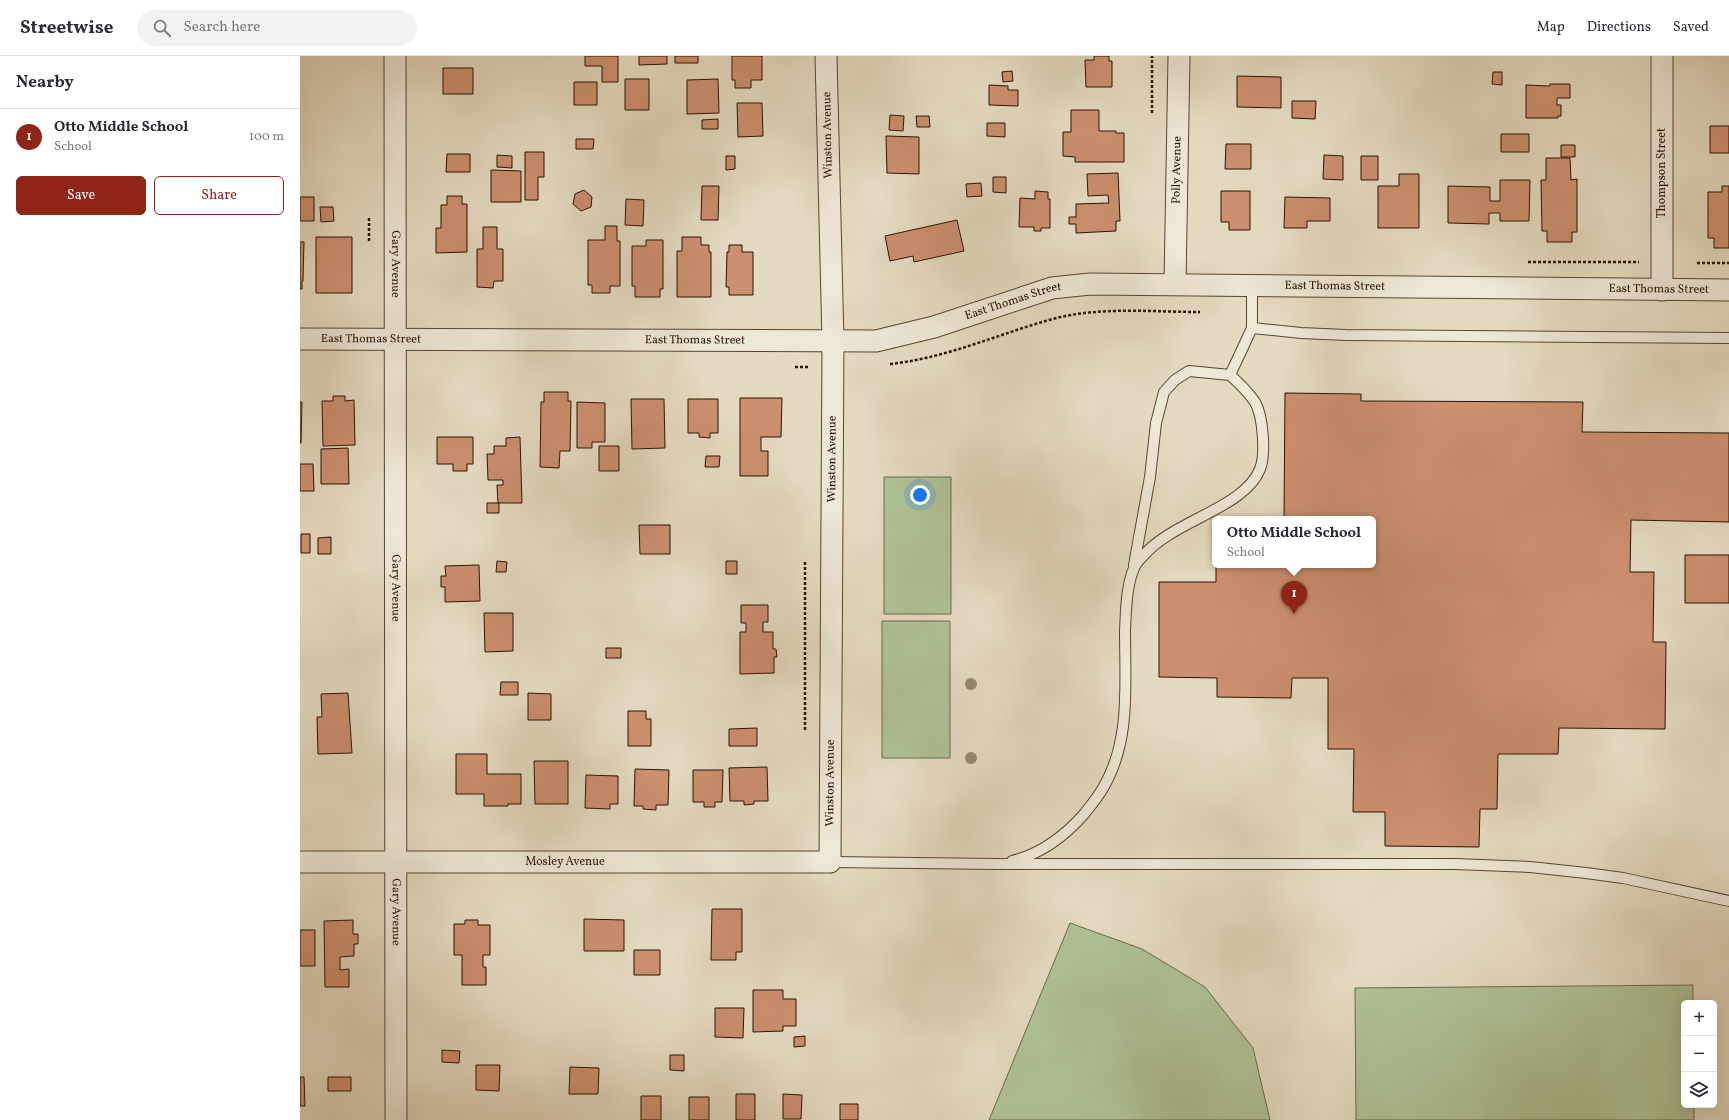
<!DOCTYPE html>
<html lang="en">
<head>
<meta charset="utf-8">
<style>
  :root { --surface:#fff; --page:#f2f2f3; --text:#2b2b33; --muted:#7c7c81; --line:#e1e1e2; --accent:#8f2418 }
  body { margin:0; font-family:Vollkorn,serif; background:var(--page); color:var(--text) }
  .controls { position:absolute; right:12px; bottom:12px; display:grid; overflow:hidden; border-radius:6px; box-shadow:0 4px 16px #0002 }
  .controls button { width:36px; height:36px; display:grid; place-items:center; padding:0; border:0; border-bottom:1px solid var(--line); background:var(--surface); color:var(--text); font:20px sans-serif }
  .you { position:absolute; left:620px; top:439px; width:14px; height:14px; margin:-10px; border:3px solid #fff; border-radius:50%; background:#1a73e8; box-shadow:0 0 0 6px #1a73e833 }
  .badge { display:grid; place-items:center; width:26px; height:26px; border-radius:50%; background:var(--accent); color:#fff; font-size:13px; font-weight:700 }
  .pin { position:absolute; translate:-50% -33px; filter:drop-shadow(0 1px 2px #0008) }
  .pin::after { content:''; position:absolute; top:21px; width:14px; height:12px; background:inherit; clip-path:polygon(0 0,100% 0,50% 100%) }
  .popup { position:absolute; left:912px; top:460px; width:164px; height:52px; box-sizing:border-box; display:grid; place-content:center; border-radius:6px; background:var(--surface); filter:drop-shadow(0 1px 3px #0005); font-size:13px; white-space:nowrap; color:var(--muted) }
  .popup b { font-size:15px; color:var(--text) }
  .popup::after { content:''; position:absolute; left:50%; top:100%; margin-left:-8px; border:8px solid transparent; border-top-color:var(--surface) }
  .list { margin:0; padding:0; list-style:none }
  h2 { display:flex; justify-content:space-between; align-items:center; height:52px; margin:0; padding:0 16px; font-size:17px }
  h2 small { font-size:13px; font-weight:400; color:var(--muted) }
  .list li { display:grid; grid-template-columns:26px 1fr auto; gap:12px; align-items:center; box-sizing:border-box; height:56px; padding:0 16px; border-top:1px solid var(--line) }
  .list b { display:block; font-size:15px; white-space:nowrap }
  .list p { margin:0; font-size:13px; white-space:nowrap; color:var(--muted) }
  .list em { font-size:13px; font-style:normal; color:var(--muted) }
  .actions { display:flex; gap:8px; padding:12px 16px }
  .actions a { flex:1; padding:9px 0; border:1px solid var(--accent); border-radius:6px; text-align:center; font-size:14px; color:var(--accent) }
  .actions .main { background:var(--accent); color:#fff }
  .icon { flex:none; width:22px; height:22px; fill:none; stroke:currentColor; stroke-width:2; stroke-linecap:round; stroke-linejoin:round }
  .map { position:relative; flex:none; width:1429px; height:1064px; overflow:hidden }
  header { display:flex; align-items:center; gap:24px; box-sizing:border-box; height:56px; padding:0 20px; background:var(--surface); border-bottom:1px solid var(--line) }
  header strong { font-size:19px }
  nav { display:flex; gap:22px; margin-inline-start:auto; font-size:14px }
  .search { width:280px; height:36px; background:var(--page); display:flex; align-items:center; gap:10px; box-sizing:border-box; padding:0 14px; border-radius:22px; color:var(--muted); font-size:15px }
  main { display:flex }
  aside { flex:1; background:var(--surface) }
  .map>svg:first-child { display:block }
  .pitch { fill:#afc196; stroke:#6d6a4c }
  .building { fill:#cc8f6f; stroke:#2b1302 }
  .lines { fill:none; stroke-linecap:round; stroke-linejoin:round }
  .service-casing { stroke:#594532; stroke-width:12 }
  .minor-casing { stroke:#594532; stroke-width:23 }
  .path { stroke:#2b1302; stroke-width:2.5; stroke-dasharray:3 2; stroke-linecap:butt }
  .service { stroke:#ede7d6; stroke-width:10 }
  .minor { stroke:#ede7d6; stroke-width:21 }
  .tree { fill:#948970 }
  .labels { text-anchor:middle; dominant-baseline:central; stroke-width:3; stroke-linejoin:round; paint-order:stroke }
  .street-label { font-size:12px; fill:#2b1302; stroke:#ede7d6 }
</style>
</head>
<body>
<header>
<strong>Streetwise</strong>
<div class="search"><svg class="icon" aria-label="search" viewBox="0 0 24 24"><circle cx="10" cy="10" r="6"/><path d="M15 15l6 6"/></svg>Search here</div>
<nav><a>Map</a><a>Directions</a><a>Saved</a></nav>
</header>
<main>
<aside>
<h2>Nearby<small></small></h2>
<ul class="list">
<li><span class="badge">1</span><div><b>Otto Middle School</b><p>School</p></div><em>100 m</em></li>
</ul>
<div class="actions"><a class="main">Save</a><a>Share</a></div>
</aside>
<div class="map">
<svg width="1429" height="1064" viewBox="0 0 1429 1064">
  <rect width="100%" height="100%" fill="#e4dac0"/>
  <filter id="stains"><feTurbulence type="fractalNoise" baseFrequency=".005" numOctaves="4"/><feColorMatrix values="0 0 0 0 .2 0 0 0 0 .09 0 0 0 0 .02 0 0 0 .5 -.17"/></filter>
  <radialGradient id="worn" r=".72"><stop offset=".6" stop-color="#630" stop-opacity="0"/><stop offset="1" stop-color="#630" stop-opacity=".3"/></radialGradient>
  <path class="pitch" d="M584,421H651V558H584Z
    M582,565H650V702H582Z
    M770,867L842,893L905,931L953,992L970,1064H689Z
    M1393,929V947H1384V1049H1394V1064H1056L1055,932Z"/>
  <path class="building" d="M285,0H318V26H302V10H285Z
    M339,0H367V8L339,9Z
    M375,0H398V7H375Z
    M432,0H462V24H451V32H435V24H432Z
    M794,0H809V5H812V31H786L785,4H794Z
    M143,12H173V38H143Z
    M712,15L713,25L703,26L702,16Z
    M1193,16H1202V29L1192,28Z
    M937,20L981,21V52L937,51Z
    M325,23H349V54H325Z
    M418,23L419,57L387,58V24Z
    M274,26H297V49H274Z
    M1250,28H1270V42H1257V49H1261V60H1258V62H1226V29L1250,30Z
    M689,29L708,30V34H718V50L689,49Z
    M992,45H1016L1015,63L992,62Z
    M437,47H462L463,80L438,81Z
    M771,54H799V75H816V77H824V106H775V101L763,100V76H771Z
    M590,59L604,60L603,75L589,74Z
    M616,60H629L630,71H617Z
    M418,63V73H402V64Z
    M687,67H705V81L687,80Z
    M1410,70H1429V97H1410Z
    M1201,78H1229V96H1201Z
    M586,80L619,81V118L587,117Z
    M276,83H294L293,93H276Z
    M926,88H951V113H925Z
    M1261,89H1275V101H1261Z
    M225,96H244V121H238V144H225Z
    M147,98H170V116H146Z
    M197,99L212,100V112L197,111Z
    M1024,99L1043,100V124L1023,123Z
    M426,100H435V113L426,114Z
    M1061,100H1078V124H1061Z
    M1246,102H1270L1271,124L1277,123V176H1272V186H1247V175H1242L1241,124H1246Z
    M191,114L221,115V146H191Z
    M818,117L820,165H816V175L776,177V168H769V161H776V148L809,147L808,139L788,140L787,118Z
    M1099,118H1119V172H1078V130H1099Z
    M693,121H706V137L693,136Z
    M1200,124H1230L1229,165H1200V157H1189V168L1148,167V130L1190,131V145H1200Z
    M681,127L682,140L667,141L666,128Z
    M402,130H419L418,164H401Z
    M1422,130H1429V192H1414V182H1408V136H1422Z
    M284,134L292,141L291,151L281,155L273,148L275,138Z
    M735,135L748,136V143H750V172H741V175H734V171H719L720,142L735,143Z
    M921,135H950V174H929V166H921Z
    M147,140H162V148H167V196L136,197V172H141V149H147Z
    M0,141H14V165H0Z
    M985,141L1030,142V165H1007V172H984Z
    M326,143L344,144L343,170L325,169Z
    M20,151H33L34,165L21,166Z
    M657,164L664,195L614,206L613,200L590,205L585,180Z
    M305,170H317V185H320V230H310V237H292V229H288V184H305Z
    M183,171H197V193H203V225H194L193,232L177,231V193H183Z
    M16,181H52V237H16Z
    M382,181H401V189H409V196H411V241H377V195H382Z
    M346,184H363V233H360V241H335V230H332V190H346Z
    M0,186H4L3,225H2V233H0Z
    M429,189H442V196H453V239H429V231H426L427,196H429Z
    M244,336H268V345H271L270,395H260L259,412L240,411L241,346H244Z
    M985,337L1061,338V345L1283,346L1282,376L1429,377V466L1331,464L1330,516H1354L1353,586H1366L1365,673L1259,672L1258,698H1198L1197,753H1180L1179,791L1085,790V756H1053L1054,693H1028V622H992L991,642L917,641V622L859,621V526H916V509H1073V463H984Z
    M33,340H45V345L54,344L55,389L23,390L22,345H33Z
    M440,342H482L481,381H461V395H468V420H440Z
    M331,343H364L365,392L332,393Z
    M388,343H418V377H410V382L399,381V377H388Z
    M0,346H2L1,387H0Z
    M277,346L305,347V386H292V392H277Z
    M137,381H173V408H167V415H153V408H137Z
    M220,381L222,447H198L197,429H203V424H188L187,398H194V390H206V382Z
    M299,390H319V415H299Z
    M48,392L49,428H21V393Z
    M406,400H420L419,411H405Z
    M0,408H13L14,435H0Z
    M187,447H199V457H187Z
    M339,469H370V498H340Z
    M1,478H10V497H1Z
    M31,481V498H18V482Z
    M1385,499H1429V547H1385Z
    M197,505L207,506L206,516H196Z
    M426,505H437V518H426Z
    M179,509L180,545L145,546V531H141V520H146L145,510Z
    M441,549H468V566H463V576H473V593H476L477,601H474V617L440,618V576H446V567H441Z
    M184,557H213V595L185,596Z
    M306,592H321V602H306Z
    M201,626H218V639H200Z
    M48,637L52,697L18,698L17,661H22L21,638Z
    M228,637L251,638V664H228Z
    M328,655H346V663H351V690H328Z
    M457,672V690H429V673Z
    M156,698H187V718H221V748H208V750H184V738H156Z
    M234,705H268V748H235Z
    M467,711L468,745H454V748L444,749V745H430L429,712Z
    M335,713L369,714L368,749H356V754L343,753V750H334Z
    M393,714H423L422,746H415V751H404V746H393Z
    M286,719L318,720V748H310V753L285,752Z
    M412,853H442V896H436V904H411Z
    M284,863L324,864V895H284Z
    M53,864V878H58V888H54V900L40,901V914L49,913V931H25L24,865Z
    M165,864H178V869H190V899H183V911H186V929H162V899H154V868H165Z
    M0,874H15V910H0Z
    M334,894H360V919H334Z
    M453,934H483V943H496V970H483V975L453,976Z
    M415,952H444L443,982L415,981Z
    M505,980V990L494,991V981Z
    M142,994L160,995L159,1007L142,1006Z
    M370,999H384V1015L370,1014Z
    M176,1009H200L199,1035L176,1034Z
    M270,1011L299,1012L298,1038H269Z
    M0,1021H4L5,1050H0Z
    M28,1021H51V1035H28Z
    M436,1038H455V1064H436Z
    M483,1038L502,1039L501,1063H483Z
    M341,1040H361V1064H341Z
    M389,1041H409V1064H389Z
    M540,1048H558V1064H540Z"/>
  <g class="lines">
    <defs>
      <path id="service" d="M952,272L1001,277L1046,279L1429,282
        M834,509L850,421L856,367L864,336L875,324L889,315L930,319
        M712,805C741,798 765,780 785,757C791,749 798,741 803,732C831,685 825,628 825,575C826,555 826,531 834,512C836,507 840,503 843,500C872,465 945,452 960,413C966,398 963,360 955,346C948,336 939,327 930,319L952,272V228
        M530,806L698,808H1155L1230,811L1286,817L1323,822L1429,845"/>
      <g id="minor">
        <path id="s1" d="M95,0L96,1064"/>
        <path id="s2" d="M875,228L879,0"/>
        <path d="M1362,234V0"/>
        <path id="s3" d="M0,283L576,285L634,271L752,232L790,228L1429,234"/>
        <path id="s4" d="M0,806H530L533,286L526,0"/>
      </g>
    </defs>
    <use href="#service" class="service-casing"/>
    <use href="#minor" class="minor-casing"/>
    <path class="path" d="M852,57V0
      M69,162V187
      M1228,206H1339
      M1397,207H1429
      M590,308C646,302 696,279 749,264C797,250 851,256 900,256
      M495,311H510
      M505,506V675"/>
    <use href="#service" class="service"/>
    <use href="#minor" class="minor"/>
  </g>
  <g class="tree">
    <circle cx="671" cy="628" r="6"/>
    <circle cx="671" cy="702" r="6"/>
  </g>
  <g class="labels">
    <g class="street-label">
      <text transform="translate(528 79) rotate(-91)">Winston Avenue</text>
      <text stroke="none"><textPath href="#s2" startOffset="114">Polly Avenue</textPath></text>
      <text transform="translate(1362 117) rotate(-90)">Thompson Street</text>
      <text stroke="none"><textPath href="#s1" startOffset="208">Gary Avenue</textPath></text>
      <text stroke="none"><textPath href="#s3" startOffset="1043">East Thomas Street</textPath></text>
      <text stroke="none"><textPath href="#s3" startOffset="1367">East Thomas Street</textPath></text>
      <text stroke="none"><textPath href="#s3" startOffset="719">East Thomas Street</textPath></text>
      <text stroke="none"><textPath href="#s3" startOffset="71">East Thomas Street</textPath></text>
      <text stroke="none"><textPath href="#s3" startOffset="395">East Thomas Street</textPath></text>
      <text stroke="none"><textPath href="#s4" startOffset="933">Winston Avenue</textPath></text>
      <text stroke="none"><textPath href="#s1" startOffset="532">Gary Avenue</textPath></text>
      <text stroke="none"><textPath href="#s4" startOffset="609">Winston Avenue</textPath></text>
      <text stroke="none"><textPath href="#s4" startOffset="265">Mosley Avenue</textPath></text>
      <text stroke="none"><textPath href="#s1" startOffset="856">Gary Avenue</textPath></text>
    </g>
  </g>
  <rect width="100%" height="100%" filter="url(#stains)"/>
  <rect width="100%" height="100%" fill="url(#worn)"/>
</svg>
<div class="controls">
<button>+</button>
<button>−</button>
<button><svg class="icon" aria-label="layers" viewBox="0 0 24 24"><path d="M12 4l9 5-9 5-9-5zM3 14l9 5 9-5"/></svg></button>
</div>
<div class="you"></div>
<div class="pin badge" style="left:994px;top:558px">1</div>
<div class="popup"><b>Otto Middle School</b>School</div>
</div>
</main>
</body>
</html>
